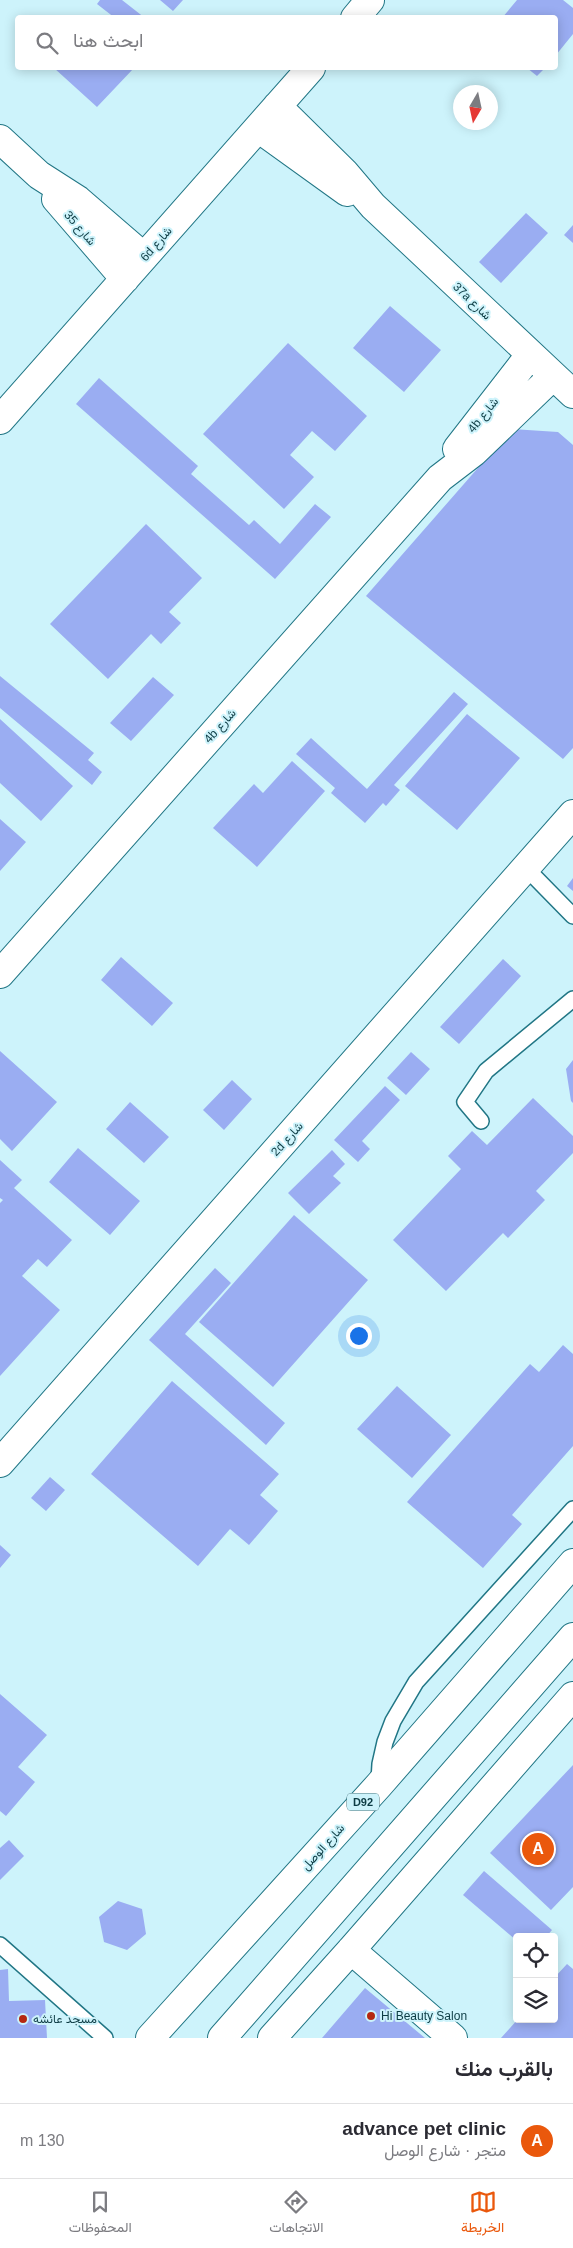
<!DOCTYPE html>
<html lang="ar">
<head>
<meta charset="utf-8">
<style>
  :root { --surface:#fff; --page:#f7f7f7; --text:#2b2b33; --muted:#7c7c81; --line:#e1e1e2; --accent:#ea580c }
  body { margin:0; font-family:Helvetica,Vazirmatn,sans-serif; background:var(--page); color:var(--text); direction:rtl }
  .controls { position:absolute; right:15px; bottom:15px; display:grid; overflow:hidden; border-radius:5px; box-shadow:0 2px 12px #0003 }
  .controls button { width:45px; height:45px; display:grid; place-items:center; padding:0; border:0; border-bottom:1px solid var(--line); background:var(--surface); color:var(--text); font:25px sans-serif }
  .compass { position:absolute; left:453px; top:85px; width:45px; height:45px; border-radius:50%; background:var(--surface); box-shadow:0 2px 12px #0003; rotate:189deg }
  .you { position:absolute; left:358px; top:1335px; width:18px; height:18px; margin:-12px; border:4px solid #fff; border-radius:50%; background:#1a73e8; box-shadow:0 0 0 8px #1a73e833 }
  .badge { display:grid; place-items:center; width:32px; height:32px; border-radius:50%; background:var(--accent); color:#fff; font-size:16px; font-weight:700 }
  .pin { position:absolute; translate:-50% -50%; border:2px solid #fff; box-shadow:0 1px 5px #0006 }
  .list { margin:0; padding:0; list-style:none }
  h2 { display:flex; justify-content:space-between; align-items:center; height:65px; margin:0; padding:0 20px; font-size:21px }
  h2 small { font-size:16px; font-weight:400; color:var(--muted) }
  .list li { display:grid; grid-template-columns:32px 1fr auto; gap:15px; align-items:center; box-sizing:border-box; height:75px; padding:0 20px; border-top:1px solid var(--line) }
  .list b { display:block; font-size:19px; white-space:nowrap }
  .list p { margin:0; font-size:16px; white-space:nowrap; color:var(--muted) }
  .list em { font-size:16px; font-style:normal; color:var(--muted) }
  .icon { flex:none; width:28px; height:28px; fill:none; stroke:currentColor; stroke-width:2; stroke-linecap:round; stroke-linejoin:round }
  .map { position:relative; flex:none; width:573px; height:2038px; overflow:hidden; direction:ltr }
  .search { position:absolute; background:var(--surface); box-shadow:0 2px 12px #0003; left:15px; right:15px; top:15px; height:55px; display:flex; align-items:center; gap:12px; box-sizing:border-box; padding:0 18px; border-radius:5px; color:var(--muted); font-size:19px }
  .sheet { height:140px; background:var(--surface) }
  nav { display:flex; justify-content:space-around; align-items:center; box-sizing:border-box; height:70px; border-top:1px solid var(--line); background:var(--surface); font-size:14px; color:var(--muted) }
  nav a { display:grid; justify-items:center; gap:2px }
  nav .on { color:var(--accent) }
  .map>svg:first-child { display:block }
  .building { fill:#9aadf2 }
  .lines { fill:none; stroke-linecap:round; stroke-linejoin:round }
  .lane-casing { stroke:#217685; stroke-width:18 }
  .street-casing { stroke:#217685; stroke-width:30 }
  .primary-casing { stroke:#217685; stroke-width:30 }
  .lane { stroke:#fff; stroke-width:15 }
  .street { stroke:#fff; stroke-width:28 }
  .primary { stroke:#fff; stroke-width:28 }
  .poi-dot { fill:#b52810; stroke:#cdf3fb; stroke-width:2 }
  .labels { text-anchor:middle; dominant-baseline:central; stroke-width:4; stroke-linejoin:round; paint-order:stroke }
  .shield { fill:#cdf3fb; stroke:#47737b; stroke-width:1 }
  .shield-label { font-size:11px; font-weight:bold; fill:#0d3c44 }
  .street-label { font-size:12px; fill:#0d3c44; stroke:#cdf3fb }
  .poi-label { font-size:12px; fill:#0d3c44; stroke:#cdf3fb; text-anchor:start }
</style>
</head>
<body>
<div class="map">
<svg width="573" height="2038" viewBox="0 0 573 2038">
  <rect width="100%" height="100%" fill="#cdf3fb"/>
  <path class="building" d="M100,0H122L145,18H115L97,4Z
    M160,0H183L173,11Z
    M517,0H563L573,8V34L556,55V18H502Z
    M54,68H134L97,107Z
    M527,68H545L537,76Z
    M526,213L548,233L501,283L479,262Z
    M573,225V243L564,235Z
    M390,306L441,350L404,392L353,348Z
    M288,343L367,416L335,451L312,431L290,455L314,477L284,509L203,434Z
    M99,378L198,466L191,474L249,525L254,520L280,544L315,504L331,517L275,579L76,404Z
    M512,429L558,432L573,445V748L563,759L366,596Z
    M146,524L202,578L169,612L181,623L161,644L151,634L108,679L50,624Z
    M0,676L94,753L88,760L102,772L92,785L0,708Z
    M153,677L174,695L131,741L110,723Z
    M454,692L468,704L394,785L400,790L386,806L383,803L365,823L331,793L335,788L296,754L311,738L367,789Z
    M467,714L520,758L457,830L405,786Z
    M0,719L73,786L41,821L0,783Z
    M292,761L325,791L257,867L213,828L254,784L263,793Z
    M0,819L26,842L0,871Z
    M573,878V891L567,886Z
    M121,957L173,1003L152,1026L101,980Z
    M503,959L521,976L459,1044L440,1027Z
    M0,1051L57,1102L12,1151L0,1139Z
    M411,1052L430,1069L406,1095L387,1078Z
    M573,1060V1103L571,1101L566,1069Z
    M232,1080L252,1099L224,1130L203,1110Z
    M385,1086L400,1100L362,1141L370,1149L358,1162L334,1140Z
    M533,1098L573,1136V1153L536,1191L545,1200L508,1238L503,1233L446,1291L393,1240L461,1169L448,1156L472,1131L487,1145Z
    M130,1102L169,1137L144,1163L106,1129Z
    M78,1148L140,1201L110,1235L49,1182Z
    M332,1150L345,1164L333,1176L341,1183L309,1214L288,1193Z
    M0,1160L22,1180L14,1188L72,1240L47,1267L38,1259L22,1276L60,1310L0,1376V1203L3,1200L0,1198Z
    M294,1215L368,1280L273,1387L199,1322Z
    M215,1268L231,1283L185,1334L285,1423L266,1445L149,1340Z
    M563,1345L573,1354V1446L512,1515L522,1524L483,1568L407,1502L530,1364L539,1372Z
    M172,1381L279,1474L260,1495L278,1511L249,1545L230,1529L198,1566L91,1474Z
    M397,1386L451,1435L412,1478L357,1429Z
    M50,1477L65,1490L46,1511L31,1498Z
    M0,1545L11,1555L0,1568Z
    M0,1694L47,1735L18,1767L35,1782L6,1816L0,1811Z
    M573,1765V1887L551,1910L490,1853Z
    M9,1840L24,1856L0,1880V1848Z
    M484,1871L552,1930L546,1937H517V1941L463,1895Z
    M118,1901L142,1909L146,1934L127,1950L104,1942L99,1917Z
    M567,1964L573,1969V2038H501L518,2019H554V1978Z
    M8,1969L9,2001L45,2000L47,2038H0V1970Z
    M365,1988L425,2038H322Z"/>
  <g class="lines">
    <defs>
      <path id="lane" d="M526,868L573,916
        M481,1121L465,1102L486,1071L573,999
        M379,1781L380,1764L385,1742L393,1721L416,1682L573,1509
        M0,1945L105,2038"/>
      <path id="street" d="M355,18L370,0
        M277,106L345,173L373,206L573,394
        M258,128L347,192
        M0,139L39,175L78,200L144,257
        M56,199L125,279
        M0,420L311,68
        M457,449L530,355
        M0,974L440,478L474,452L553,376
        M0,1463L573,814
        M351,1950L453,2038
        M272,2038L351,1950L573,1696"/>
      <path id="primary" d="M150,2038L379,1785L573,1563
        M222,2038L573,1637"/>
    </defs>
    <use href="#lane" class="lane-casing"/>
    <use href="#street" class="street-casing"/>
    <use href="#primary" class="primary-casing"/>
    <use href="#lane" class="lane"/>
    <use href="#street" class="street"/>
    <use href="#primary" class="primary"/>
  </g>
  <g class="poi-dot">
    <circle cx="371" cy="2016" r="5"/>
    <circle cx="23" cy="2019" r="5"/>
  </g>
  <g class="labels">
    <rect class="shield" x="347" y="1793.5" width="32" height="17" rx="4"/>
    <g class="shield-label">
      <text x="363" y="1802">D92</text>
    </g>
    <g class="street-label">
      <text transform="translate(80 228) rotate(49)">شارع 35</text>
      <text transform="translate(156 244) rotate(-49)">6d شارع</text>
      <text transform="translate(472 301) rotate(44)">37a شارع</text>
      <text transform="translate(483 415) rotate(-51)">4b شارع</text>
      <text transform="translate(220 726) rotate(-48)">4b شارع</text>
      <text transform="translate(287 1139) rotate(-48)">2d شارع</text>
      <text transform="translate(323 1847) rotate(-48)">شارع الوصل</text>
    </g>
    <g class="poi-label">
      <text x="381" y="2016">Hi Beauty Salon</text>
      <text x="33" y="2019">مسجد عائشه</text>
    </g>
  </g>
</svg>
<div class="controls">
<button><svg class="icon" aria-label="locate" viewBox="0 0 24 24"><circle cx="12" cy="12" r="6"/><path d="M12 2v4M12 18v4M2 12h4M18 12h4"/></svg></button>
<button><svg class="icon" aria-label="layers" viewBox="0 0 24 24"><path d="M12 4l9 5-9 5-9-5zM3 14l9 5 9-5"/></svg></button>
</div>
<svg class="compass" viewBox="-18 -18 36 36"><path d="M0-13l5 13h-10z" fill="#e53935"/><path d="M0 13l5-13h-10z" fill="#7c7c81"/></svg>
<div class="you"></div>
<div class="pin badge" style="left:538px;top:1849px">A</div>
<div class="search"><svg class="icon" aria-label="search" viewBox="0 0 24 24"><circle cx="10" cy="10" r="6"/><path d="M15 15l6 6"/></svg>ابحث هنا</div>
</div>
<section class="sheet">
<h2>بالقرب منك<small></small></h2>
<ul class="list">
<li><span class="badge">A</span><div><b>advance pet clinic</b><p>متجر · شارع الوصل</p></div><em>130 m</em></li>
</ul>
</section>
<nav>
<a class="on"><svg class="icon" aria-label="map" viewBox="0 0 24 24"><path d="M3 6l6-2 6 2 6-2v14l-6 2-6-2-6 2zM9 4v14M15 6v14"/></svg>الخريطة</a>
<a><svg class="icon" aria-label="directions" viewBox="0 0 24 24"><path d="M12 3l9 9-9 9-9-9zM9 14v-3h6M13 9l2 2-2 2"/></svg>الاتجاهات</a>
<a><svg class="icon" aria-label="saved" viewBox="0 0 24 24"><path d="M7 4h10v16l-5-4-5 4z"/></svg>المحفوظات</a>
</nav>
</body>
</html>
